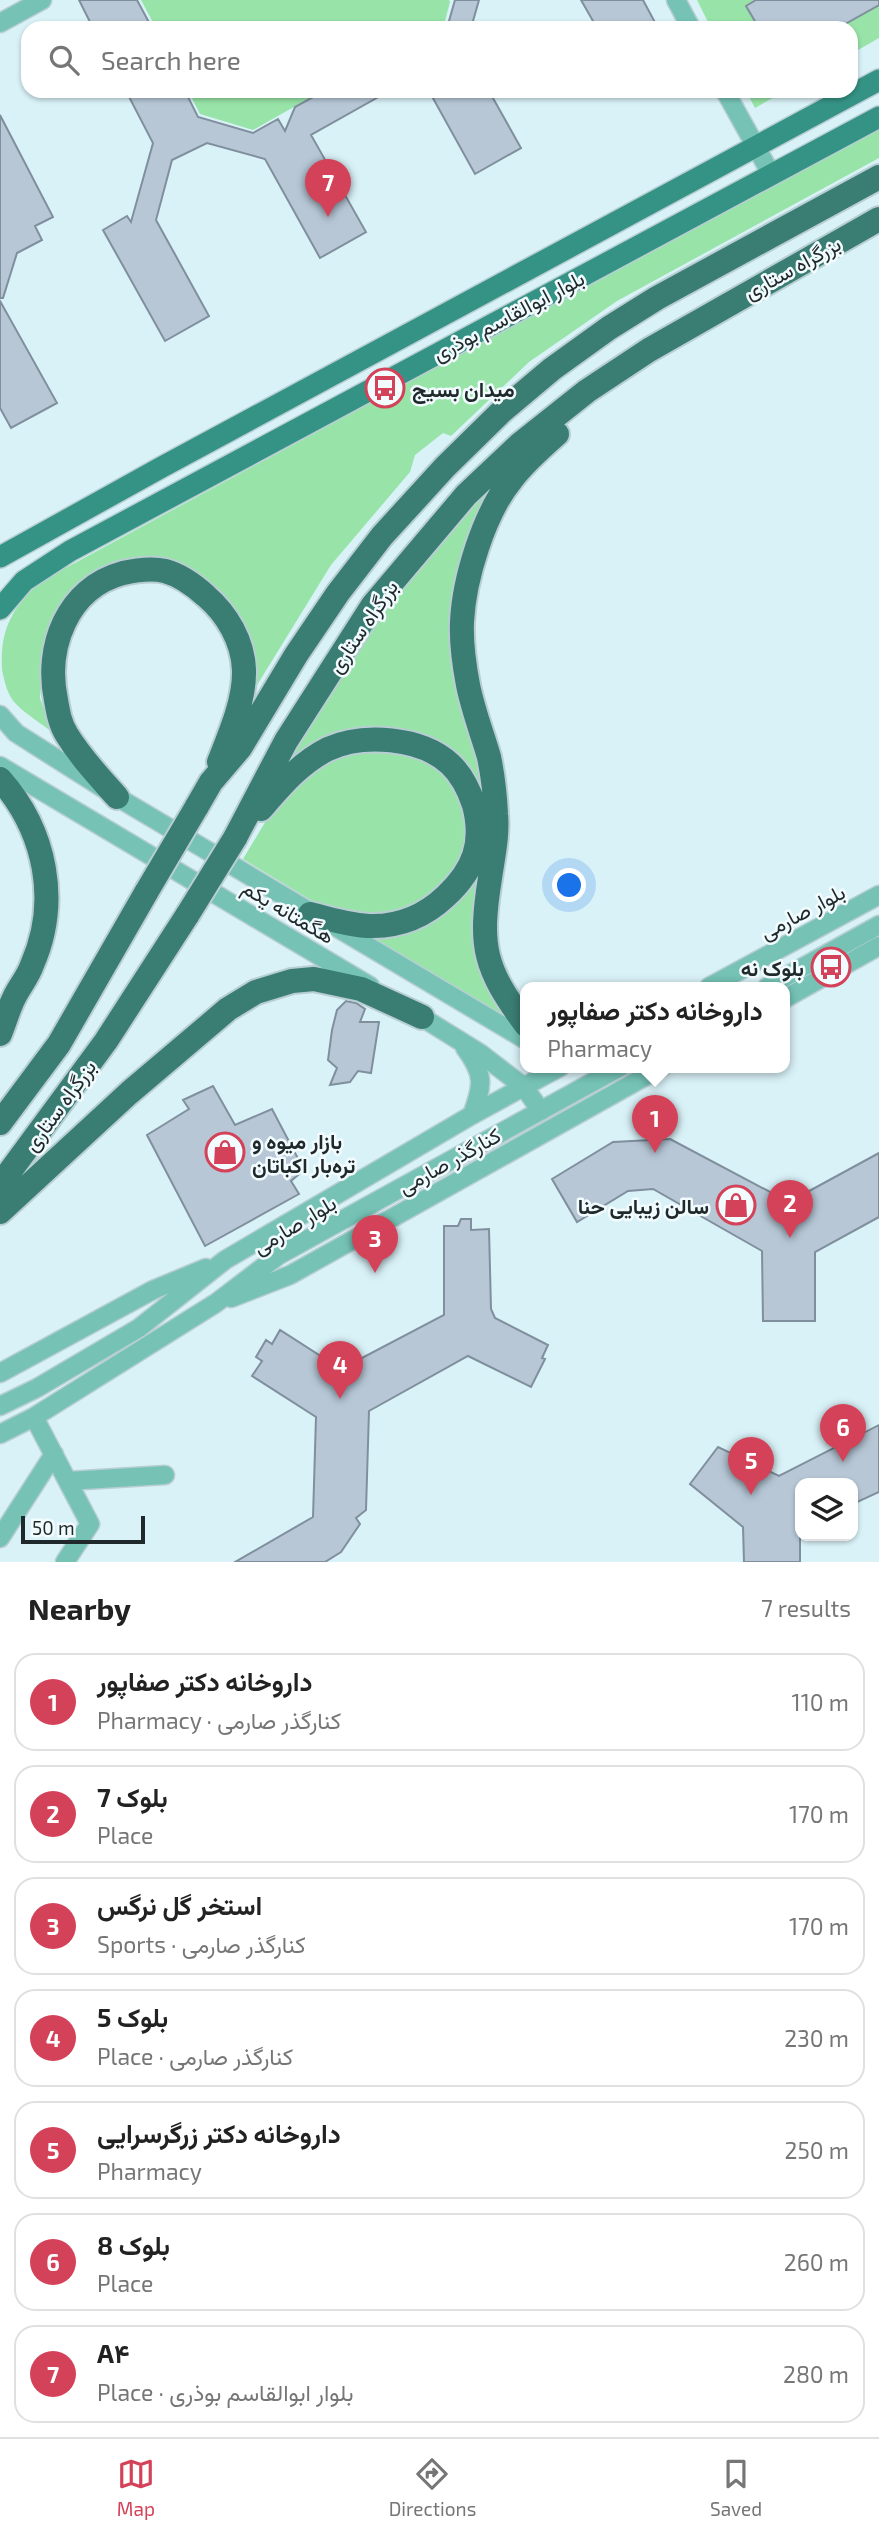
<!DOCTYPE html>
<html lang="en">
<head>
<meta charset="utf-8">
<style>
  :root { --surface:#fff; --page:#f6f6f6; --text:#222; --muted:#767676; --line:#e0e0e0; --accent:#d34258 }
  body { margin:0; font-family:"Exo 2",Vazirmatn,sans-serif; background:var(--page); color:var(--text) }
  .controls { position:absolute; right:21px; bottom:21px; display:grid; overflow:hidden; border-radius:14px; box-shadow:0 2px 5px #0004 }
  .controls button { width:63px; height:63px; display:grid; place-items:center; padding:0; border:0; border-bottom:2px solid var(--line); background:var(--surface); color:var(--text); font:35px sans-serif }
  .scale { position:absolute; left:21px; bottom:18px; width:124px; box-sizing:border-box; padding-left:7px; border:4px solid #1f292b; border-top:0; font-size:19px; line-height:24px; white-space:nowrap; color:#1f292b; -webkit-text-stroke:5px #f2fcff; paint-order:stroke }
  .you { position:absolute; left:570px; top:886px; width:24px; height:24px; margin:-18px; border:5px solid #fff; border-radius:50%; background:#1a73e8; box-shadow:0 0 0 10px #1a73e833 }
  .badge { display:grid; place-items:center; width:46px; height:46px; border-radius:50%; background:var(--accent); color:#fff; font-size:23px; font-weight:700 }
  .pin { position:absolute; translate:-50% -58px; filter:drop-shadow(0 2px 4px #0008) }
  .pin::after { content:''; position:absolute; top:37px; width:24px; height:21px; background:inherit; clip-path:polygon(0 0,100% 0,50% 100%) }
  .popup { position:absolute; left:520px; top:982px; width:270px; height:91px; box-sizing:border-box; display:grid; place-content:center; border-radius:14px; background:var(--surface); filter:drop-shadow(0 2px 5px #0005); font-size:23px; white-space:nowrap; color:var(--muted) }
  .popup b { font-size:26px; color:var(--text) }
  .popup::after { content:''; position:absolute; left:50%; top:100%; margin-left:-14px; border:14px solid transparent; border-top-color:var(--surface) }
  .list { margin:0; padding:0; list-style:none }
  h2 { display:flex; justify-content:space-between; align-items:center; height:91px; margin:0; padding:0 28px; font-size:30px }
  h2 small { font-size:23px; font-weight:400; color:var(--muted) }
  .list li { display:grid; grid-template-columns:46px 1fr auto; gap:21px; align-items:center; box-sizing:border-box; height:98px; margin:0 14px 14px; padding:0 14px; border:2px solid var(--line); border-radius:21px }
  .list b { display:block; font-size:26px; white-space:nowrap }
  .list p { margin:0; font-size:23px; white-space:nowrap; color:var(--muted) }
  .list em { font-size:23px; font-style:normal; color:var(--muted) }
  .icon { flex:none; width:38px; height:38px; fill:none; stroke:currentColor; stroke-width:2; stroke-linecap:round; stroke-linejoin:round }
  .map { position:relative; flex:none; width:879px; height:1562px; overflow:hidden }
  .search { position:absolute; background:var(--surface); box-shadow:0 2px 5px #0004; left:21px; right:21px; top:21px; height:77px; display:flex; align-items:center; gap:18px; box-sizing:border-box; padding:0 24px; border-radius:21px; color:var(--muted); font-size:26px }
  .sheet { height:875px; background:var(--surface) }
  nav { display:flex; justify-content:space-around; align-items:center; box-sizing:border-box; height:98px; border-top:2px solid var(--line); background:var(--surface); font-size:19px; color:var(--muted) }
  nav a { display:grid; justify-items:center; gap:4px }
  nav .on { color:var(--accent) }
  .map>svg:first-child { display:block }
  .green { fill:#98e4a8 }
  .building { fill:#b7c7d6; stroke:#808f9d; stroke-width:2 }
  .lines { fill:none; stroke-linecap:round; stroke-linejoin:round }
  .minor-casing { stroke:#b8ced3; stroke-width:21 }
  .major-casing { stroke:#b8ced3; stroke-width:24 }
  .highway-casing { stroke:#b8ced3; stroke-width:28 }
  .minor { stroke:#76c3b6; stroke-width:18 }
  .major { stroke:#359386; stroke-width:21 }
  .highway { stroke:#3a7d73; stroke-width:24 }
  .highway-bridge-casing { stroke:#b8ced3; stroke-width:28; stroke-linecap:butt }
  .highway-bridge { stroke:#3a7d73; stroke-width:24 }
  .labels { text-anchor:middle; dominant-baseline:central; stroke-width:5; stroke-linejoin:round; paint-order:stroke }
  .street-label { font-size:21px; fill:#1f292b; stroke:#f2fcff }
  .poi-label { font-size:21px; font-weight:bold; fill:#1f292b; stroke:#f2fcff; text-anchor:start }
</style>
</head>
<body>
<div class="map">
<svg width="879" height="1562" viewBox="0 0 879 1562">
  <rect width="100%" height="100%" fill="#d9f2f8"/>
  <path class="green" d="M141,0H449L450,2L445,21L433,28H156Z
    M697,0H879V38L851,54V28H711Z
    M188,91H322L253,130L200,114Z
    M746,91H785L755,108Z
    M879,127V158L617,301L529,362L451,436L443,433L415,455L410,472L331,565L254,690L247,633L134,561L43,655L40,698L52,732C41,723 27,715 17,705C7,695 5,683 2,670C0,629 11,611 38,583Z
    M545,437L463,578L489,790L479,794L388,732L271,786L372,620L474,499Z
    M386,748L441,767L465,801L467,854L437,896L394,917L329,911L243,859L282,794L331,758Z
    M489,836L479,908L515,1023L413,962L373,943L362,931L394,932Z"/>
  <path class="building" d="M79,0H137L152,28H93Z
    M455,0H479L471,28H447Z
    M581,0H643L658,28H597Z
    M756,0H879V5L838,28H759L746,6Z
    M126,91H185L198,117L253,133L278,119L285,131L295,107L324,91H389L311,135L366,232L320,258L265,159L207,143L172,160L156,220L209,316L165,341L103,230L127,216L131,222L153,143Z
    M429,91H489L521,148L475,174Z
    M0,115L53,217L35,226L42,240L17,253L3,298H0Z
    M0,301L57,403L11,428L0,408Z
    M346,1001L356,1003L365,1009L360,1022H379L371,1073L358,1071L350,1082L330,1085L337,1068L328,1060L332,1030L337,1010Z
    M213,1086L235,1125L272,1109L304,1170L291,1181L299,1194L205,1246L147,1135L189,1109L183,1100Z
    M670,1139L789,1202L879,1153V1217L815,1252V1321H763L762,1251L653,1189L628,1191L577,1222L552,1179L613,1142Z
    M461,1219H471V1230L489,1229L491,1309L495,1318L548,1345L542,1358L545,1359L531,1387L468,1356L369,1411L366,1510L356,1518L360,1524L341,1552L325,1562H235L313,1517L316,1417L252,1376L262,1361L256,1357L266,1340L272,1344L280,1330L341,1369L444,1315V1226H458Z
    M879,1425V1492L853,1504V1483H800V1562H744L743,1527L690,1484L718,1447L779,1476Z"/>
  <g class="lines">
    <defs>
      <path id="minor" d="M676,0L691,28
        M0,23L42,0
        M725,91L771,174
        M0,715L16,733L117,797L526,1040
        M0,766L370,986
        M709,987L879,895
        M767,987L879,925
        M784,999L879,946
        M412,1011L481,1054L524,1087L541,1111
        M465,1048C485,1075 483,1085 472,1115
        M231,1298L290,1275L662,1067
        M0,1373L153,1290L206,1268
        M0,1406L37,1388L139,1328L225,1260L472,1115L560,1067
        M34,1417L90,1524L65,1562
        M0,1434L34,1417L216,1303L279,1255L620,1067
        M68,1481L165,1475
        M0,1538L54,1454"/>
      <path id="major" d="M0,557L162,467L879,80
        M0,609L24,581L70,551L879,117"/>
      <path id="highway" d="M0,779C46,831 60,902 32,965C28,977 19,987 14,998C8,1010 5,1022 0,1034
        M117,797C100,778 81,758 67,735C60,724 58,712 56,700C45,647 67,588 123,573C136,570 153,568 165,571C180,575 195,586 206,596C227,614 243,641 244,670C245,700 230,734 219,762
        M196,808L211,782L240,748L296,655L338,593L382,536L445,467L502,411L552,369L609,328L657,298L879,177
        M261,809C281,786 300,763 328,749C363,733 421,737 450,764C462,775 469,790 474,805C484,843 474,870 446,896C426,915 401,926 373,926C352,926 331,919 310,914
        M235,838L286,741L373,605L466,495L519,445L587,391L649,350L879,219
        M526,1025C484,968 479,947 490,878C493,857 498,836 496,814C495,795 493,776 489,757C482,733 473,710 468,685C464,664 461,644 462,622C464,579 484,513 512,479C525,462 541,448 557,434
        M0,1123L59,1044L147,891
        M0,1185L106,1041L188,914
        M0,1212L129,1093L228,1009L256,992L292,981L314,979L361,989L422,1017"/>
    </defs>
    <use href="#minor" class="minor-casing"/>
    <use href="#major" class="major-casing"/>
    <use href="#highway" class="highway-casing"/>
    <use href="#minor" class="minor"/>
    <use href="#major" class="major"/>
    <use href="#highway" class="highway"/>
    <defs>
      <path id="highway-bridge" d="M147,891L196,808
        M188,914L235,838"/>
    </defs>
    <use href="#highway-bridge" class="highway-bridge-casing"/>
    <use href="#highway-bridge" class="highway-bridge"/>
  </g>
  <defs>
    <symbol id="bus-ring" viewBox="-11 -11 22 22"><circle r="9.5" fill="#f2fcff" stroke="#d34258" stroke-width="1.5"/><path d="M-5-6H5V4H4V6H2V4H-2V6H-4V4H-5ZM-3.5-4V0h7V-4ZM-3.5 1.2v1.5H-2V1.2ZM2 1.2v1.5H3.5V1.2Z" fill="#d34258"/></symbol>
    <symbol id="shop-ring" viewBox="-11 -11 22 22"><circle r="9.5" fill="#f2fcff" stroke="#d34258" stroke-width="1.5"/><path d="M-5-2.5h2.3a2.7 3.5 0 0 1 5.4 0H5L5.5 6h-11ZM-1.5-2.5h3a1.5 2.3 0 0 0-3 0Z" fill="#d34258"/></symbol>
  </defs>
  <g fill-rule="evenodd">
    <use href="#bus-ring" x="363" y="366" width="44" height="44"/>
    <use href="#bus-ring" x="809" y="945" width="44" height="44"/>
    <use href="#shop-ring" x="203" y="1130" width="44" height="44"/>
    <use href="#shop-ring" x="714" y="1183" width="44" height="44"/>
  </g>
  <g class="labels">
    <g class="street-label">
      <text transform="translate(792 267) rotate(-29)">بزرگراه ستاری</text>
      <text transform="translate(508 315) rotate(-28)">بلوار ابوالقاسم بوذری</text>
      <text transform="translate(362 626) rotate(-56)">بزرگراه ستاری</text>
      <text transform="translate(289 911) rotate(31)">هگمتانه یکم</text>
      <text transform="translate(802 911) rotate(-28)">بلوار صارمی</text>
      <text transform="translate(59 1105) rotate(-54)">بزرگراه ستاری</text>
      <text transform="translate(449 1160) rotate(-29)">کنارگذر صارمی</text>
      <text transform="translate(294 1224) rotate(-31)">بلوار صارمی</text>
    </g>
    <g class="poi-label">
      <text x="412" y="388">میدان بسیج</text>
      <text x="804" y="967" text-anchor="end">بلوک نه</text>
      <text x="252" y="1140">بازار میوه و<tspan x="252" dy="24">تره‌بار اکباتان</tspan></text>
      <text x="709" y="1205" text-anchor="end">سالن زیبایی حنا</text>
    </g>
  </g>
</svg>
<div class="controls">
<button><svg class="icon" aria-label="layers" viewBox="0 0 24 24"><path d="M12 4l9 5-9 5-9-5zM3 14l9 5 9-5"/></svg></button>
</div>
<div class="scale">50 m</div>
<div class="you"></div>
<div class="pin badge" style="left:655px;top:1153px">1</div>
<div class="popup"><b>داروخانه دکتر صفاپور</b>Pharmacy</div>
<div class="pin badge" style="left:790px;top:1238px">2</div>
<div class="pin badge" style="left:375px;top:1273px">3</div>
<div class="pin badge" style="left:340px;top:1399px">4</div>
<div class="pin badge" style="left:751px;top:1495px">5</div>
<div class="pin badge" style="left:843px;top:1462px">6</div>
<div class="pin badge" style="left:328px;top:217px">7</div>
<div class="search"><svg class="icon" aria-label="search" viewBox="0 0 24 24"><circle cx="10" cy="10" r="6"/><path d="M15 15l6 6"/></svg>Search here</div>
</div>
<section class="sheet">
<h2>Nearby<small>7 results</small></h2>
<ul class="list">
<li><span class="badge">1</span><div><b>داروخانه دکتر صفاپور</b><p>Pharmacy · کنارگذر صارمی</p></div><em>110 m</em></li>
<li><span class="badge">2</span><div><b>بلوک 7</b><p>Place</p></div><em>170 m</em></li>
<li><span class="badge">3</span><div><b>استخر گل نرگس</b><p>Sports · کنارگذر صارمی</p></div><em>170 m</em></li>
<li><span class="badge">4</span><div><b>بلوک 5</b><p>Place · کنارگذر صارمی</p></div><em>230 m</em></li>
<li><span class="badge">5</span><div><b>داروخانه دکتر زرگرسرایی</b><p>Pharmacy</p></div><em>250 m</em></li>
<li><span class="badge">6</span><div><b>بلوک 8</b><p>Place</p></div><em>260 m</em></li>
<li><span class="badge">7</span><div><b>A۴</b><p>Place · بلوار ابوالقاسم بوذری</p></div><em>280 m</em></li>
</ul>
</section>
<nav>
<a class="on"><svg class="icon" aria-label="map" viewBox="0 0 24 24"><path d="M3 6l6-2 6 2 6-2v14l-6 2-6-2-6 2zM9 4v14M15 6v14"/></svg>Map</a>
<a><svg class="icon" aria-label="directions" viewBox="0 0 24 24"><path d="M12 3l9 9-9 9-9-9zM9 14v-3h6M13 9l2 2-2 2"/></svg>Directions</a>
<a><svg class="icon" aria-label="saved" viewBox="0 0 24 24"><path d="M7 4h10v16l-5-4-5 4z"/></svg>Saved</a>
</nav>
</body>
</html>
